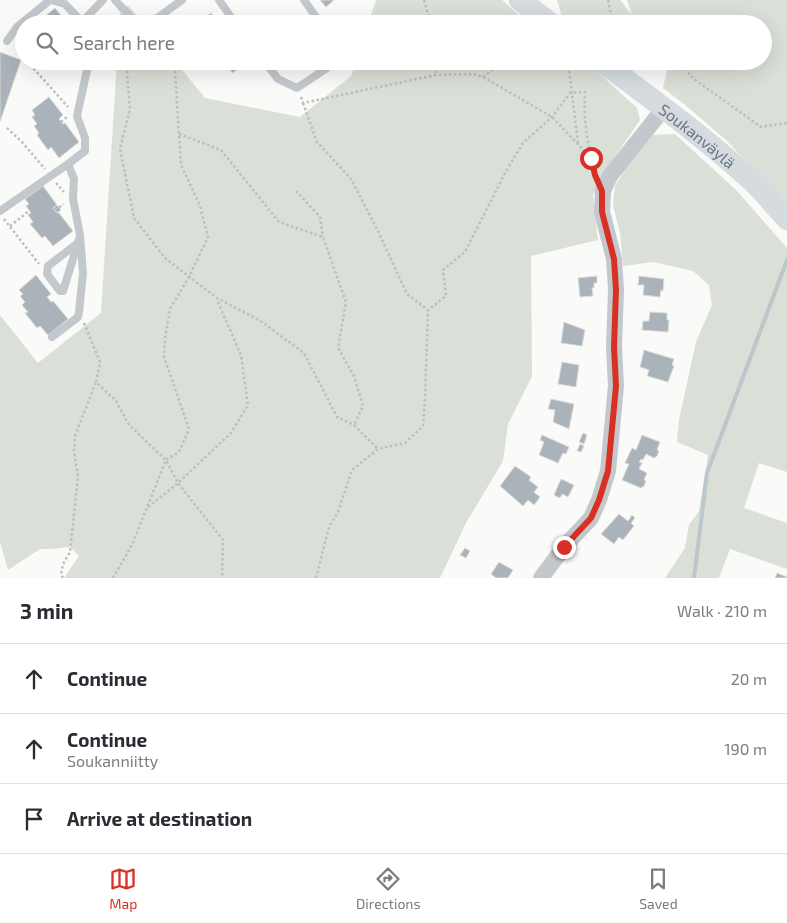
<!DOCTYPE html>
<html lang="en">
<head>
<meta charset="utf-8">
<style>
  :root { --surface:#fff; --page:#f2f2f3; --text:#2b2b33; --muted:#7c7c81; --line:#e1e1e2; --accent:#d93025 }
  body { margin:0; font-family:"Exo 2",sans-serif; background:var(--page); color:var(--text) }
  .stop { position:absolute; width:15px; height:15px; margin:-11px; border:4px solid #d93025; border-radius:50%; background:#fff }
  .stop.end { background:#d93025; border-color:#fff; box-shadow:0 1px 5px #0008 }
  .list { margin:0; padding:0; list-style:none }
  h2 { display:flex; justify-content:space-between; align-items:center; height:65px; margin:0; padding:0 20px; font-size:21px }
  h2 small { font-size:16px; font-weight:400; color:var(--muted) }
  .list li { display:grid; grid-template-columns:32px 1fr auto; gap:15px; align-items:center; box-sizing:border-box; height:70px; padding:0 20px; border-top:1px solid var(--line) }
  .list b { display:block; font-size:19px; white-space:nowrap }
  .list p { margin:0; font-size:16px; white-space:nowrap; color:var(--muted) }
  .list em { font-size:16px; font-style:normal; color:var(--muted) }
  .icon { flex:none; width:28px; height:28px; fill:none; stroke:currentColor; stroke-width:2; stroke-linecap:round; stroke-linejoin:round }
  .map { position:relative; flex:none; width:787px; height:578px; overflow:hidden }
  .search { position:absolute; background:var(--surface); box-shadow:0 5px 20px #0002; left:15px; right:15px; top:15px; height:55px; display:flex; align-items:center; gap:12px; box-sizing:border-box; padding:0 18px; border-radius:28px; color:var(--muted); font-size:19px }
  .sheet { height:275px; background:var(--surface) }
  nav { display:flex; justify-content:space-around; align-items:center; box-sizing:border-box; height:70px; border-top:1px solid var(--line); background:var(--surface); font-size:14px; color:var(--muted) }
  nav a { display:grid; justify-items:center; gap:2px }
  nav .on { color:var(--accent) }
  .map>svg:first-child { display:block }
  .green { fill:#dadfd7 }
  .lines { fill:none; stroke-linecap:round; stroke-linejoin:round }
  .stream { stroke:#bbc7cb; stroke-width:4 }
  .building { fill:#aab3b9; stroke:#dcdcda }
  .path { stroke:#bbbfc2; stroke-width:2.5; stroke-dasharray:2.5 2.5; stroke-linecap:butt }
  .lane { stroke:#c3c8cc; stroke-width:8 }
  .street { stroke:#c3c8cc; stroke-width:16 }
  .secondary { stroke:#d6dbdf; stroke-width:22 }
  .route { stroke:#d93025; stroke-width:6 }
  .labels { text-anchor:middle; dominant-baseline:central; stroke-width:5; stroke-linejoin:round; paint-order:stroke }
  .street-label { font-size:16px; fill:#657683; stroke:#fff }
</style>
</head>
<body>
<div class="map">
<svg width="787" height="578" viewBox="0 0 787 578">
  <rect width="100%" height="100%" fill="#fafaf8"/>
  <path class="green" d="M376,0H502L529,24H368Z
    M557,0H620L632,15L627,0H787V205L727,141L684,104L663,88L669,61H763V24H569L563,20Z
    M128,5L144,24H120V13Z
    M117,61H175L205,98L300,117L351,76L356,61H582L591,66L637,108L640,120L604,173L593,195L598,240L531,256L532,376L508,424L503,461L466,523L440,578H64L79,556L70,547L51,549H40L8,570L0,542V315L38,363L101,313Z
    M675,134L736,190L787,248V472L759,463L744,508L787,523V569L730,549L719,578H665L685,548L689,525L699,511L708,455L677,442L679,420L696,342L712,305L709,285L693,271L654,262L623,266L620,233L613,205L615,186L625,170L653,135Z"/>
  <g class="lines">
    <path class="stream" d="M694,578L707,473L787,260"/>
  </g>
  <path class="building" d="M320,0H334L326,7Z
    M55,8L68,24H39L38,22Z
    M211,13L219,24H198Z
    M0,52L21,60L0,122Z
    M59,61H76L66,69Z
    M218,61H246L233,73L223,62L221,64Z
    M49,97L63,115L59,119L63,124L65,123L79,142L59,158L51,147L48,150L37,135L39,133L34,126L37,124L32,117L35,115L32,110Z
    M43,186L57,205L53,208L57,213L58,212L73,231L53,246L45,236L42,238L30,224L33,222L28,215L31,213L26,206L29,204L25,199Z
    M57,205L61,210L57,213L53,208Z
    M36,275L51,294L47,297L51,302L53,301L68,319L48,335L40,326L37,328L25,313L28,312L22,305L25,302L20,296L23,294L19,290Z
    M597,276V283H594V288H592L593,296L580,297L578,278Z
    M639,276L664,279L663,291L661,290L660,297L643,295L644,285H638Z
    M650,312L667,313V320H669L668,332L642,330L643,321H649Z
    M564,322L585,330L582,346L561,343Z
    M644,350L674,359L672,365L674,366L668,382L647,376L649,370L640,367Z
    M562,362L579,365L576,387L558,384Z
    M551,399L574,404L569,429L553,422L555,410L548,409Z
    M583,433L587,435L584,444L579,442Z
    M542,435L569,447L566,454L563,453L558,463L539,455L544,442L540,440Z
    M642,435L660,442L657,450L659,451L657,456L654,458L646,454L643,460L641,459L639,462L642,463L639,469L647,473L644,480L646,481L644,486L641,488L622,480L629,464L625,463L632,448L636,450Z
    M580,444L584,446L581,452L577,451Z
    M515,466L531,477L529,480L538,487L534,492L540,497L534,505L528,500L523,506L500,486Z
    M561,479L574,485L568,497L562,494L560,498L554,495Z
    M619,514L628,521L632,515L635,518L631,523L634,526L623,540L619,537L614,544L601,534Z
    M465,548L470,551L466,558L460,555Z
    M499,562L513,570L508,578H496L491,574Z
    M777,573L787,577V578H775Z"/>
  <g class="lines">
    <path class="path" d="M424,0L431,24
      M608,0L613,24
      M27,61L68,107
      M126,61L130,109L120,149L134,218L165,258L217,298L259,320L304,353L337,417L354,425L378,449
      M433,61L436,75
      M568,61L578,143
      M678,61L694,79L761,127L787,123
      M483,77L494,69L500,61
      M301,97L303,103L436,75L474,74L483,77L552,117L590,157
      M303,103L317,142L351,179L378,231L407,294L428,310
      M61,122L68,116
      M7,128L22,142L45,169
      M179,134L221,150L279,222L323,237L346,302L338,348L354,376L363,406L354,425
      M56,183L64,192
      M296,191L320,217L323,237
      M55,210L64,204
      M4,219L39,264
      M10,226L29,211
      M84,323L100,362L96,382L116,401L129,425L166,460L178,483L223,540L222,578
      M148,507L178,483L231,433L248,405L241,355L217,300
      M63,578L61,574L63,564L70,552L78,476L74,451L75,436L96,382
      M113,578L132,545L166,460L179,452L189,429L164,357L165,339L170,309L189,277L208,237L200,206L181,165L175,72L167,61
      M316,578L329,527L338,512L352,470L378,449L405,443L423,426L425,398L428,310L446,296L443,270L465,252L505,173L523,143L552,117L570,93L585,92C583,121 588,146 595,174"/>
    <path class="lane" d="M51,0L65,4L82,22
      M115,0L137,24
      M219,0L236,24
      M304,0L321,24
      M83,24L82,22L103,0
      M149,24L182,0
      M7,41L17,27L50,0
      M264,61L278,79L297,88L327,68V61
      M0,211L68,164
      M78,243L48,266L47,274L60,291H63L78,243L79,239
      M52,337L78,317L79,312L83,273L80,235L73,199L74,179L68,164L85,151V138L77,116L89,61"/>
    <path class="street" d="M541,578L564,547L591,518L599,500L608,471L616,386L614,347L616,290L614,259L602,212L603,191L610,176L664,108"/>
    <g class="secondary">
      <path d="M520,0L551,24"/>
      <path id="s1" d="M601,61C652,99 704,137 751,180C764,192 775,206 787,219"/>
    </g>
  </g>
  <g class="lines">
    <path class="route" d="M564,547L591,518L599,500L608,471L616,386L614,347L616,290L614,259L602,212V191L595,175L591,158"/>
  </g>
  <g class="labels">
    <g class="street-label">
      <text stroke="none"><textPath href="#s1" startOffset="122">Soukanväylä</textPath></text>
    </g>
  </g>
</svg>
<div class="stop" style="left:591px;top:158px"></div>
<div class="stop end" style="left:564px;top:547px"></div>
<div class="search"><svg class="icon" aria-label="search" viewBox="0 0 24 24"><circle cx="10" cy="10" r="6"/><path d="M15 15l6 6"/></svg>Search here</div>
</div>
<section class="sheet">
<h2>3 min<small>Walk · 210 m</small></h2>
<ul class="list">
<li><svg class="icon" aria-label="ahead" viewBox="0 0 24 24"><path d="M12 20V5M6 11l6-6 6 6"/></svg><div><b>Continue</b></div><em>20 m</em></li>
<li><svg class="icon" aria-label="ahead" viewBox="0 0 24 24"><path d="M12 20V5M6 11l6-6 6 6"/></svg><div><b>Continue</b><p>Soukanniitty</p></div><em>190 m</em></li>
<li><svg class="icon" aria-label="arrive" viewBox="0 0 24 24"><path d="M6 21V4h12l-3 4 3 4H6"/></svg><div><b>Arrive at destination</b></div></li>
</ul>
</section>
<nav>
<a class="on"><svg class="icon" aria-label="map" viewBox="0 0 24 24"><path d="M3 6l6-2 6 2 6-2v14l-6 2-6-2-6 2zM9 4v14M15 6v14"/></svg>Map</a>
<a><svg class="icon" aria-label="directions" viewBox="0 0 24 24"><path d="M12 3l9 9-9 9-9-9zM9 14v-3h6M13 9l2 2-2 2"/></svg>Directions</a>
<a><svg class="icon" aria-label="saved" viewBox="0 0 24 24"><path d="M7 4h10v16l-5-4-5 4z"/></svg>Saved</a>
</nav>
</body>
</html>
